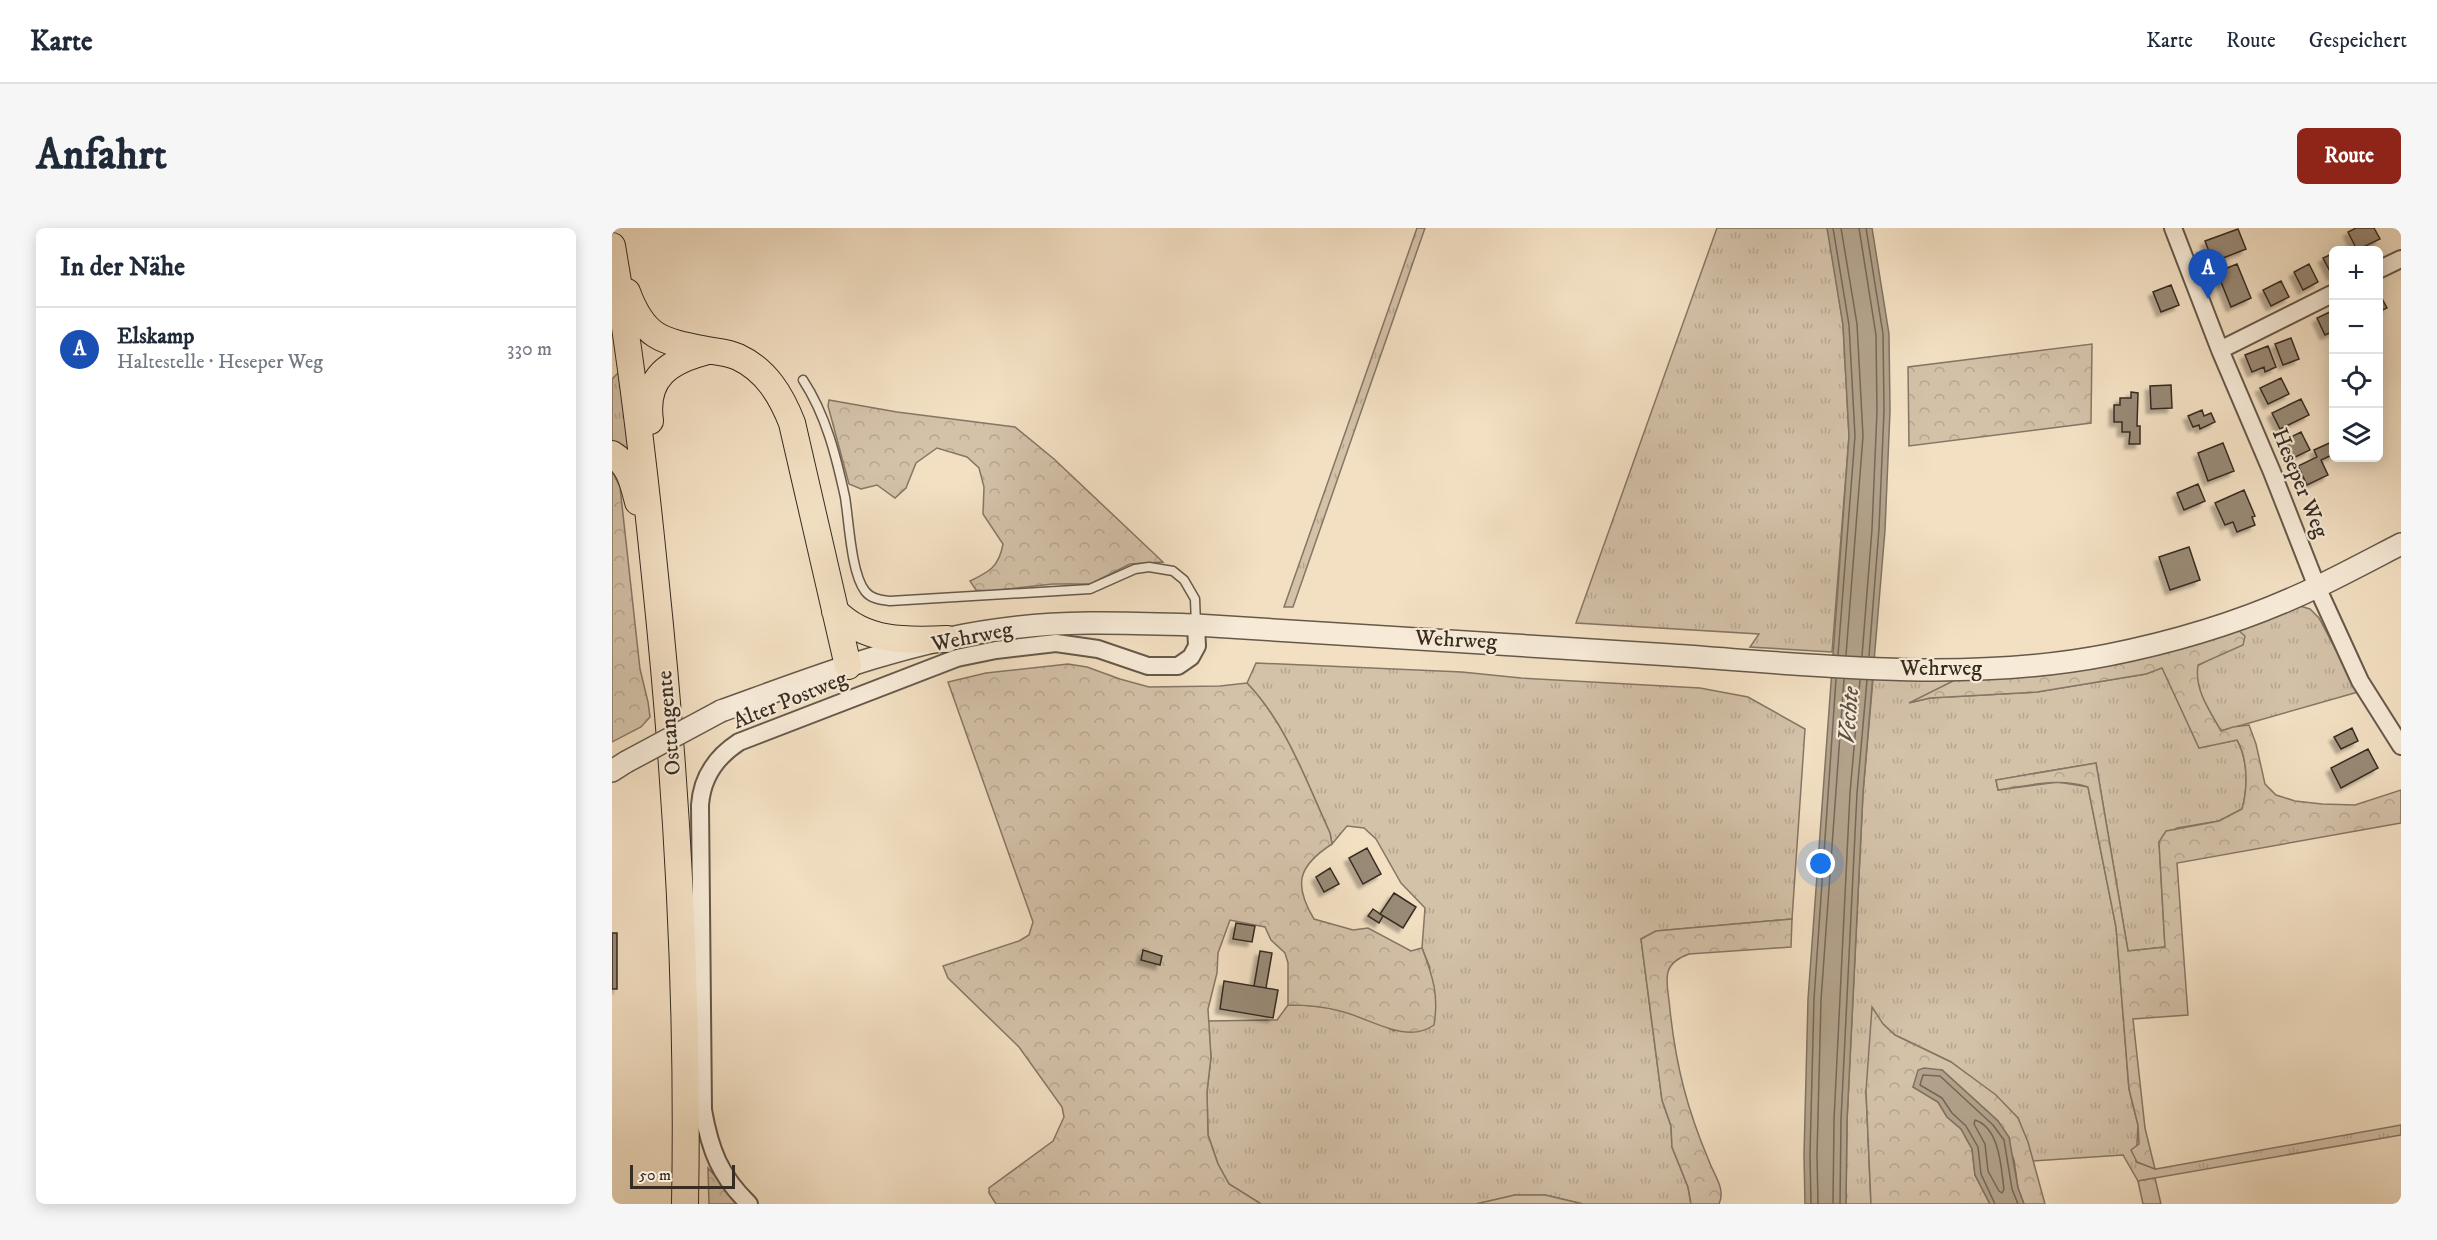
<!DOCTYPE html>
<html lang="de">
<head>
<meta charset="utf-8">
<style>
  :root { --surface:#fff; --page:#f6f6f7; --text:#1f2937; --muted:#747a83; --line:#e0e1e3; --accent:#8f2418 }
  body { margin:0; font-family:"IM FELL DW Pica",serif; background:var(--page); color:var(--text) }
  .controls { position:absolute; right:18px; top:18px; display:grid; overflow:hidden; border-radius:9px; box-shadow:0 3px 15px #0003 }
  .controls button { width:54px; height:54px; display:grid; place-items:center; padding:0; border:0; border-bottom:2px solid var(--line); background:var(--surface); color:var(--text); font:30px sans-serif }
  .scale { position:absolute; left:18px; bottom:15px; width:105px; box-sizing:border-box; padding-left:6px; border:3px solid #372c22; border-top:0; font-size:16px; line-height:21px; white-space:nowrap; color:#372c22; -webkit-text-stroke:4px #f7ebd8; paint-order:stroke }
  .you { position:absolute; left:1209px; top:636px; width:21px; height:21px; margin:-15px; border:4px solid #fff; border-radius:50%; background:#1a73e8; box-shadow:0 0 0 9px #1a73e833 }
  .badge { display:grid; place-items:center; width:39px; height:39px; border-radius:50%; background:var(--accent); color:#fff; font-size:20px; font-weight:700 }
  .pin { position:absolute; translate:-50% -50px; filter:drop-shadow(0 2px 3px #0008) }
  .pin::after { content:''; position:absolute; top:32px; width:21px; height:18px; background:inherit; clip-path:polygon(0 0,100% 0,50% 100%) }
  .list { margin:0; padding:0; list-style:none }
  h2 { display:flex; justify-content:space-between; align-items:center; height:78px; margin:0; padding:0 24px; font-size:26px }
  h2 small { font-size:20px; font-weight:400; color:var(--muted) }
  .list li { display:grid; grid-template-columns:39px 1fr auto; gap:18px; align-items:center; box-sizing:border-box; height:84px; padding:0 24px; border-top:2px solid var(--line) }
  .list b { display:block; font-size:22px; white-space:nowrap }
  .list p { margin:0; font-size:20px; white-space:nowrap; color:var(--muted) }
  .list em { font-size:20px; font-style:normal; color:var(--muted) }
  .icon { flex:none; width:33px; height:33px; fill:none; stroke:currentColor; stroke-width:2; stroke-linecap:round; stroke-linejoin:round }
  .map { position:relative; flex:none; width:1789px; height:976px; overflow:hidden; border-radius:9px }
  header { display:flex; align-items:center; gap:36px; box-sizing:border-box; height:84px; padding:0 30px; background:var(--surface); border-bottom:2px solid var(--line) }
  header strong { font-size:28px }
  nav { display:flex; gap:33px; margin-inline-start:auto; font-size:21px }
  .intro { display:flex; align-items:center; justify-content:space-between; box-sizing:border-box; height:144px; padding:0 36px }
  h1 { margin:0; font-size:42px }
  .button { padding:15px 27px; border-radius:9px; background:var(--accent); color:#fff; font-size:21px; font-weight:700 }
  main { display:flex; gap:36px; padding:0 36px }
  aside { flex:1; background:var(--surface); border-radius:9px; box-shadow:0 3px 15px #0003 }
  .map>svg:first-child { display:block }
  .grass { fill:url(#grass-tufts); stroke:#857665; stroke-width:1.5 }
  .forest { fill:url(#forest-crowns); stroke:#857665; stroke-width:1.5 }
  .water { fill:#b3a38c; stroke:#817362; stroke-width:1.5 }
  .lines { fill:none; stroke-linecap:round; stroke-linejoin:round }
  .shore { stroke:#756857; stroke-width:1.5 }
  .building { fill:#998a76; stroke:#372c22; stroke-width:1.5; filter:url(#shadow) }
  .service-casing { stroke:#66594a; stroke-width:11 }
  .minor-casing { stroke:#66594a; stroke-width:20 }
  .tertiary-casing { stroke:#66594a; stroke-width:24 }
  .primary-casing { stroke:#372c22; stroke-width:28 }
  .service { stroke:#f7ebd8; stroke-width:8 }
  .minor { stroke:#f7ebd8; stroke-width:16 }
  .tertiary { stroke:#f7ebd8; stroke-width:21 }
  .primary { stroke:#f3e0c3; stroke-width:26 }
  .tertiary-bridge-casing { stroke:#66594a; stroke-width:24; stroke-linecap:butt }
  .tertiary-bridge { stroke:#f7ebd8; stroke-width:21 }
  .labels { text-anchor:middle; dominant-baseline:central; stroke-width:4.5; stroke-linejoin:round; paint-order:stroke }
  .street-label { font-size:22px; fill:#372c22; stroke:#f7ebd8 }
  .water-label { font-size:24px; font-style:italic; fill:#5c5042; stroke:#f7ebd8 }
</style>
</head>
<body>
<header>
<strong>Karte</strong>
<nav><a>Karte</a><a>Route</a><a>Gespeichert</a></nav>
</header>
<div class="intro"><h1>Anfahrt</h1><a class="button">Route</a></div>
<main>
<aside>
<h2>In der Nähe<small></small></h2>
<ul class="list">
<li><span class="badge" style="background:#1a4fb4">A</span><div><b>Elskamp</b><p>Haltestelle · Heseper Weg</p></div><em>330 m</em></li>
</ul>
</aside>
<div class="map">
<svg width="1789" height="976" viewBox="0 0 1789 976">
  <defs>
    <pattern id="grass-tufts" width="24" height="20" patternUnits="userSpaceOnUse" patternTransform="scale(1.5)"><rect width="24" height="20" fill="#d3c1a8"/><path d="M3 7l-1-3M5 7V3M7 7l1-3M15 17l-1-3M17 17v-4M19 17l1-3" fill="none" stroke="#b6a690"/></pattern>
    <pattern id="forest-crowns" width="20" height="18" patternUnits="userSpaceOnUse" patternTransform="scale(1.5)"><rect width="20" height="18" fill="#d3c1a8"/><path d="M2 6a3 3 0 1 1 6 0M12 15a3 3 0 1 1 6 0" fill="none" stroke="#b6a690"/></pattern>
    <filter id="shadow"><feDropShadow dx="-4.5" dy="4.5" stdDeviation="1.5" flood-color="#0004"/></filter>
  </defs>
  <rect width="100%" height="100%" fill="#f3e0c3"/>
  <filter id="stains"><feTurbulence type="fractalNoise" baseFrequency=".00333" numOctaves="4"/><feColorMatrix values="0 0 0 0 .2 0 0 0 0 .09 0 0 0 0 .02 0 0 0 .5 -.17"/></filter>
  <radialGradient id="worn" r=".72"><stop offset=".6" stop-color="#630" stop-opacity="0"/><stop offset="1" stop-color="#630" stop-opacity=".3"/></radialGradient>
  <path class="grass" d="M805,0H813L681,379H672Z
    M1105,0H1215L1217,6L1231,97L1237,208L1220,424L1138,419L1147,406L964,395Z
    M6,145L9,148L20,227L0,219V151Z
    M1688,378L1698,381L1707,390L1746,464L1609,503C1598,483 1582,462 1585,438L1600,430L1626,402Z
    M644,435L850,444L909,450L1088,460L1136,469L1193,501L1180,691L1044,703L1029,711L1050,872L1059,898L1060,919L1076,959L1079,976H971L933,967H903L864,976H649L617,956L606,936L596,907L595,864L599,829L596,793L665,792L676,777C712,776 751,785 782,803L818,740L810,720L813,680L789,655L764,611L752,600L735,598L720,616L718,605C694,553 675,497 635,455Z
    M1550,439L1587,520L1625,512C1636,531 1636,560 1630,581L1607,593L1565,600L1547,614L1553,719L1516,723L1484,535L1384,552L1386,562L1446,554L1476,559L1504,699L1517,861L1526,897L1524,934L1544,941L1789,897V907L1526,953L1511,927L1421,933L1406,890L1339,834L1283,807L1271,796L1254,863L1259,976H1234L1235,893L1251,565L1261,451L1349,449L1301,474L1318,470L1425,464L1534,446Z"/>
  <path class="forest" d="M1480,116L1479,195L1297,218L1296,139Z
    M217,172L285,184L403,199L442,231L551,334L518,336L478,356H441L378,363L364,362L358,353C377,344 387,339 391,316L371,286L372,259L367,240L355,229L325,220L304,235L294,260L283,270L265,257L249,261L237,256L216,178Z
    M0,243L8,259L28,441L36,474L38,489L29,499L0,514Z
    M1626,402L1633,408L1631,417L1586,437C1582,462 1598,483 1609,503L1621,499L1637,497L1644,516L1653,556L1664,567L1683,573L1710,576L1743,577L1789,562V595L1565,635L1576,787L1521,791L1533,900L1543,941L1525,934L1519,922L1527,916L1526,897L1517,861L1504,699L1476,559C1447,549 1416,558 1386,562L1384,552L1484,535L1516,723L1553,719L1547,614L1554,603L1607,593L1630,581C1636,560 1636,531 1625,512L1587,520L1550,440L1534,446L1425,464L1318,470L1297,475L1349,449L1414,448L1480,441L1544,425Z
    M456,436L475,439L508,451L537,459L608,458L635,455C675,497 694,553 718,605L720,616C686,638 681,656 702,691L741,702L756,700L799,723L810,720C821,749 827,767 822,797C794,817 758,790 728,783C710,778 695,777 676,777V735L673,725L659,712L653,699L618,692L606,725L605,745L596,781L599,829L595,864L596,907L606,936L617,956L649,976H384L377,965V960L441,913L452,889L450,879L407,819L336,750L331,738L407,713L417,707L421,694L336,454L374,445Z
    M1180,691L1179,719L1077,726C1046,737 1056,755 1058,782C1064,838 1075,881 1097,933C1102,947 1114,961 1107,976H1079L1076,959L1060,919L1059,898L1050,872L1029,711L1044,703Z
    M1260,779L1271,796L1283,807L1339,834L1384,867L1406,890L1416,914L1433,976H1412L1406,960L1402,932L1386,893L1330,842L1301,859L1326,874L1335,889L1349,901L1360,921L1363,947L1378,976H1259L1254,863Z
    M96,940L128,976H97Z
    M1543,950L1549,976H1531L1526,953Z
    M903,967H933L971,976H864Z"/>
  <path class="water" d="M1215,0H1260L1277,106L1278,183L1273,302L1251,565L1235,893L1234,976H1193L1192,927L1196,771L1237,208L1231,97Z
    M1312,840L1330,842L1386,893L1397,909L1406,960L1412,976H1378L1363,947L1360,921L1349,901L1335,889L1326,874L1301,859L1306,842Z"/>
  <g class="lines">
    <path class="shore" d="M1221,0L1237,97L1243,208L1226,427
      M1229,0L1245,96L1251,208L1234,427
      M1247,0L1264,107L1265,183L1260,301L1250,428
      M1254,0L1271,106L1272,183L1267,301L1257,428
      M1363,892C1388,900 1389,940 1392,961L1390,965L1387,963L1376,943L1373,916L1362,896Z
      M1199,976L1198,927L1202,771L1224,451
      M1206,976L1205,927L1209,772L1232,451
      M1221,976L1222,892L1238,565L1248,452
      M1228,976L1229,892L1245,565L1255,452
      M1383,976L1369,946L1366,919L1354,898L1340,885L1330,870L1308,857L1311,847L1328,848L1381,897L1392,912L1400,961L1406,976"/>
  </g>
  <path class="building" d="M1744,0H1762L1768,11L1745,22L1736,4Z
    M1626,1L1634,21L1601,34L1593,13Z
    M1722,25V47H1720L1711,30Z
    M1625,36L1639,70L1619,79L1605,44Z
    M1697,36L1706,54L1691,62L1682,44Z
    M1669,53L1677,69L1659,78L1651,62Z
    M1559,57L1567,77L1549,84L1541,64Z
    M1766,63L1775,80L1766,84Z
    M1722,82V103L1713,107L1705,90Z
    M1679,110L1687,131L1671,137L1663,116Z
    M1656,118L1664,139L1653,144L1652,139L1640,144L1633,127Z
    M1669,150L1677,166L1656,176L1648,160Z
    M1559,157L1560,180L1539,181L1538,158Z
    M1519,164L1526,165L1525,198H1528V216H1517L1518,204H1510V194H1502V177H1508V170H1519Z
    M1689,171L1697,187L1668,201L1660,185Z
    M1590,182L1592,188L1599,185L1603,194L1588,201L1587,197L1581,199L1576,188Z
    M1689,204L1698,222L1679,231L1671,213Z
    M1722,213V226L1709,232L1716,247L1695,257L1686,238L1705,229L1702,222Z
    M1611,215L1622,243L1596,253L1586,225Z
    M1586,256L1593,273L1572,282L1565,265Z
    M1632,262L1643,288L1640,289L1643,297L1625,304L1621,294L1613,297L1603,275Z
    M1577,319L1588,352L1558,362L1547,329Z
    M1740,500L1746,513L1729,521L1722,509Z
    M1756,521L1766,540L1729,560L1719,540Z
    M755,620L769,646L751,656L737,630Z
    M718,640L727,656L712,664L704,649Z
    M782,665L804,679L791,700L768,686Z
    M761,681L771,688L767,695L756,688Z
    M624,695L643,698L640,714L621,711Z
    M0,705H5V761H0Z
    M531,722L550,728L548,737L529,732Z
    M648,723L660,725L654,760L642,758Z
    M612,753L666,762L661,790L608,781Z"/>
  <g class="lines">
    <defs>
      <path id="service" d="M191,152C214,187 224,228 233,269C237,293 239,345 253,363C259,371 269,372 278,373L478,361L523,341L537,339L561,343L572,352L583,371L584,397"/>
      <path id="minor" d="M1561,0L1608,122L1660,244L1705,359L1748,453L1789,518
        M1766,42L1789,31
        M1608,122L1722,65
        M137,976C108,948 98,922 91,882L88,577C90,549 104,529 127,514L345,430L384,422L444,415L486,421L536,438H566L579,429L585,418L584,397"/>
      <path id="tertiary" d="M109,483C198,451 289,415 384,402C450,392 517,395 584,397C742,406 900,416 1059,427C1203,437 1353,455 1496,427C1567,413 1641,390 1707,358C1734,345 1762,330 1789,316
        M0,543L14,534"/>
      <path id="primary" d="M0,18C19,127 32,238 43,348C65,557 77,767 73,976
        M15,64C32,110 49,113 95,122C106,124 115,124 126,129C154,142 169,167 180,195L236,438
        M38,193C32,149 57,133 96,123
        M0,226C18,237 21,255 26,274
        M223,383C253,414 294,413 335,411"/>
    </defs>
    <use href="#service" class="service-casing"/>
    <use href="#minor" class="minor-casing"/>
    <use href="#tertiary" class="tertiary-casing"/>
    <use href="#primary" class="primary-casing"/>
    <use href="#service" class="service"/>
    <use href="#minor" class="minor"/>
    <use href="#tertiary" class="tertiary"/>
    <use href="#primary" class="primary"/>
    <defs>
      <path id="tertiary-bridge" d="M14,534L109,483"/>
    </defs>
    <use href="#tertiary-bridge" class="tertiary-bridge-casing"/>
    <use href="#tertiary-bridge" class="tertiary-bridge"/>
  </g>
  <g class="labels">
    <g class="street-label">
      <text transform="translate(1688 255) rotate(68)">Heseper Weg</text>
      <text transform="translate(360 409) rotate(-11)">Wehrweg</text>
      <text transform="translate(844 412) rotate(3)">Wehrweg</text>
      <text x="1329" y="440">Wehrweg</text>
      <text transform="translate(178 472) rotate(-22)">Alter Postweg</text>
      <text transform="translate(57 495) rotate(-95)">Osttangente</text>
    </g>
    <g class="water-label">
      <text transform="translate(1237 487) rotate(-86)">Vechte</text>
    </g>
  </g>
  <rect width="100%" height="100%" filter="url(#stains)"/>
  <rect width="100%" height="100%" fill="url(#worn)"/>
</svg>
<div class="controls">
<button>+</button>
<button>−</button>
<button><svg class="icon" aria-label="locate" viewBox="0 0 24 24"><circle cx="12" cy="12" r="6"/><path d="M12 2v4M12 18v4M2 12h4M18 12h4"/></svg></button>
<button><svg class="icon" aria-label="layers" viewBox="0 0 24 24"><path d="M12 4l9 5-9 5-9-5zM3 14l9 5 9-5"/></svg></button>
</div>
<div class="scale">50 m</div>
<div class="you"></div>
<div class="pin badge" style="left:1596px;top:71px;background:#1a4fb4">A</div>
</div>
</main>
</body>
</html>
